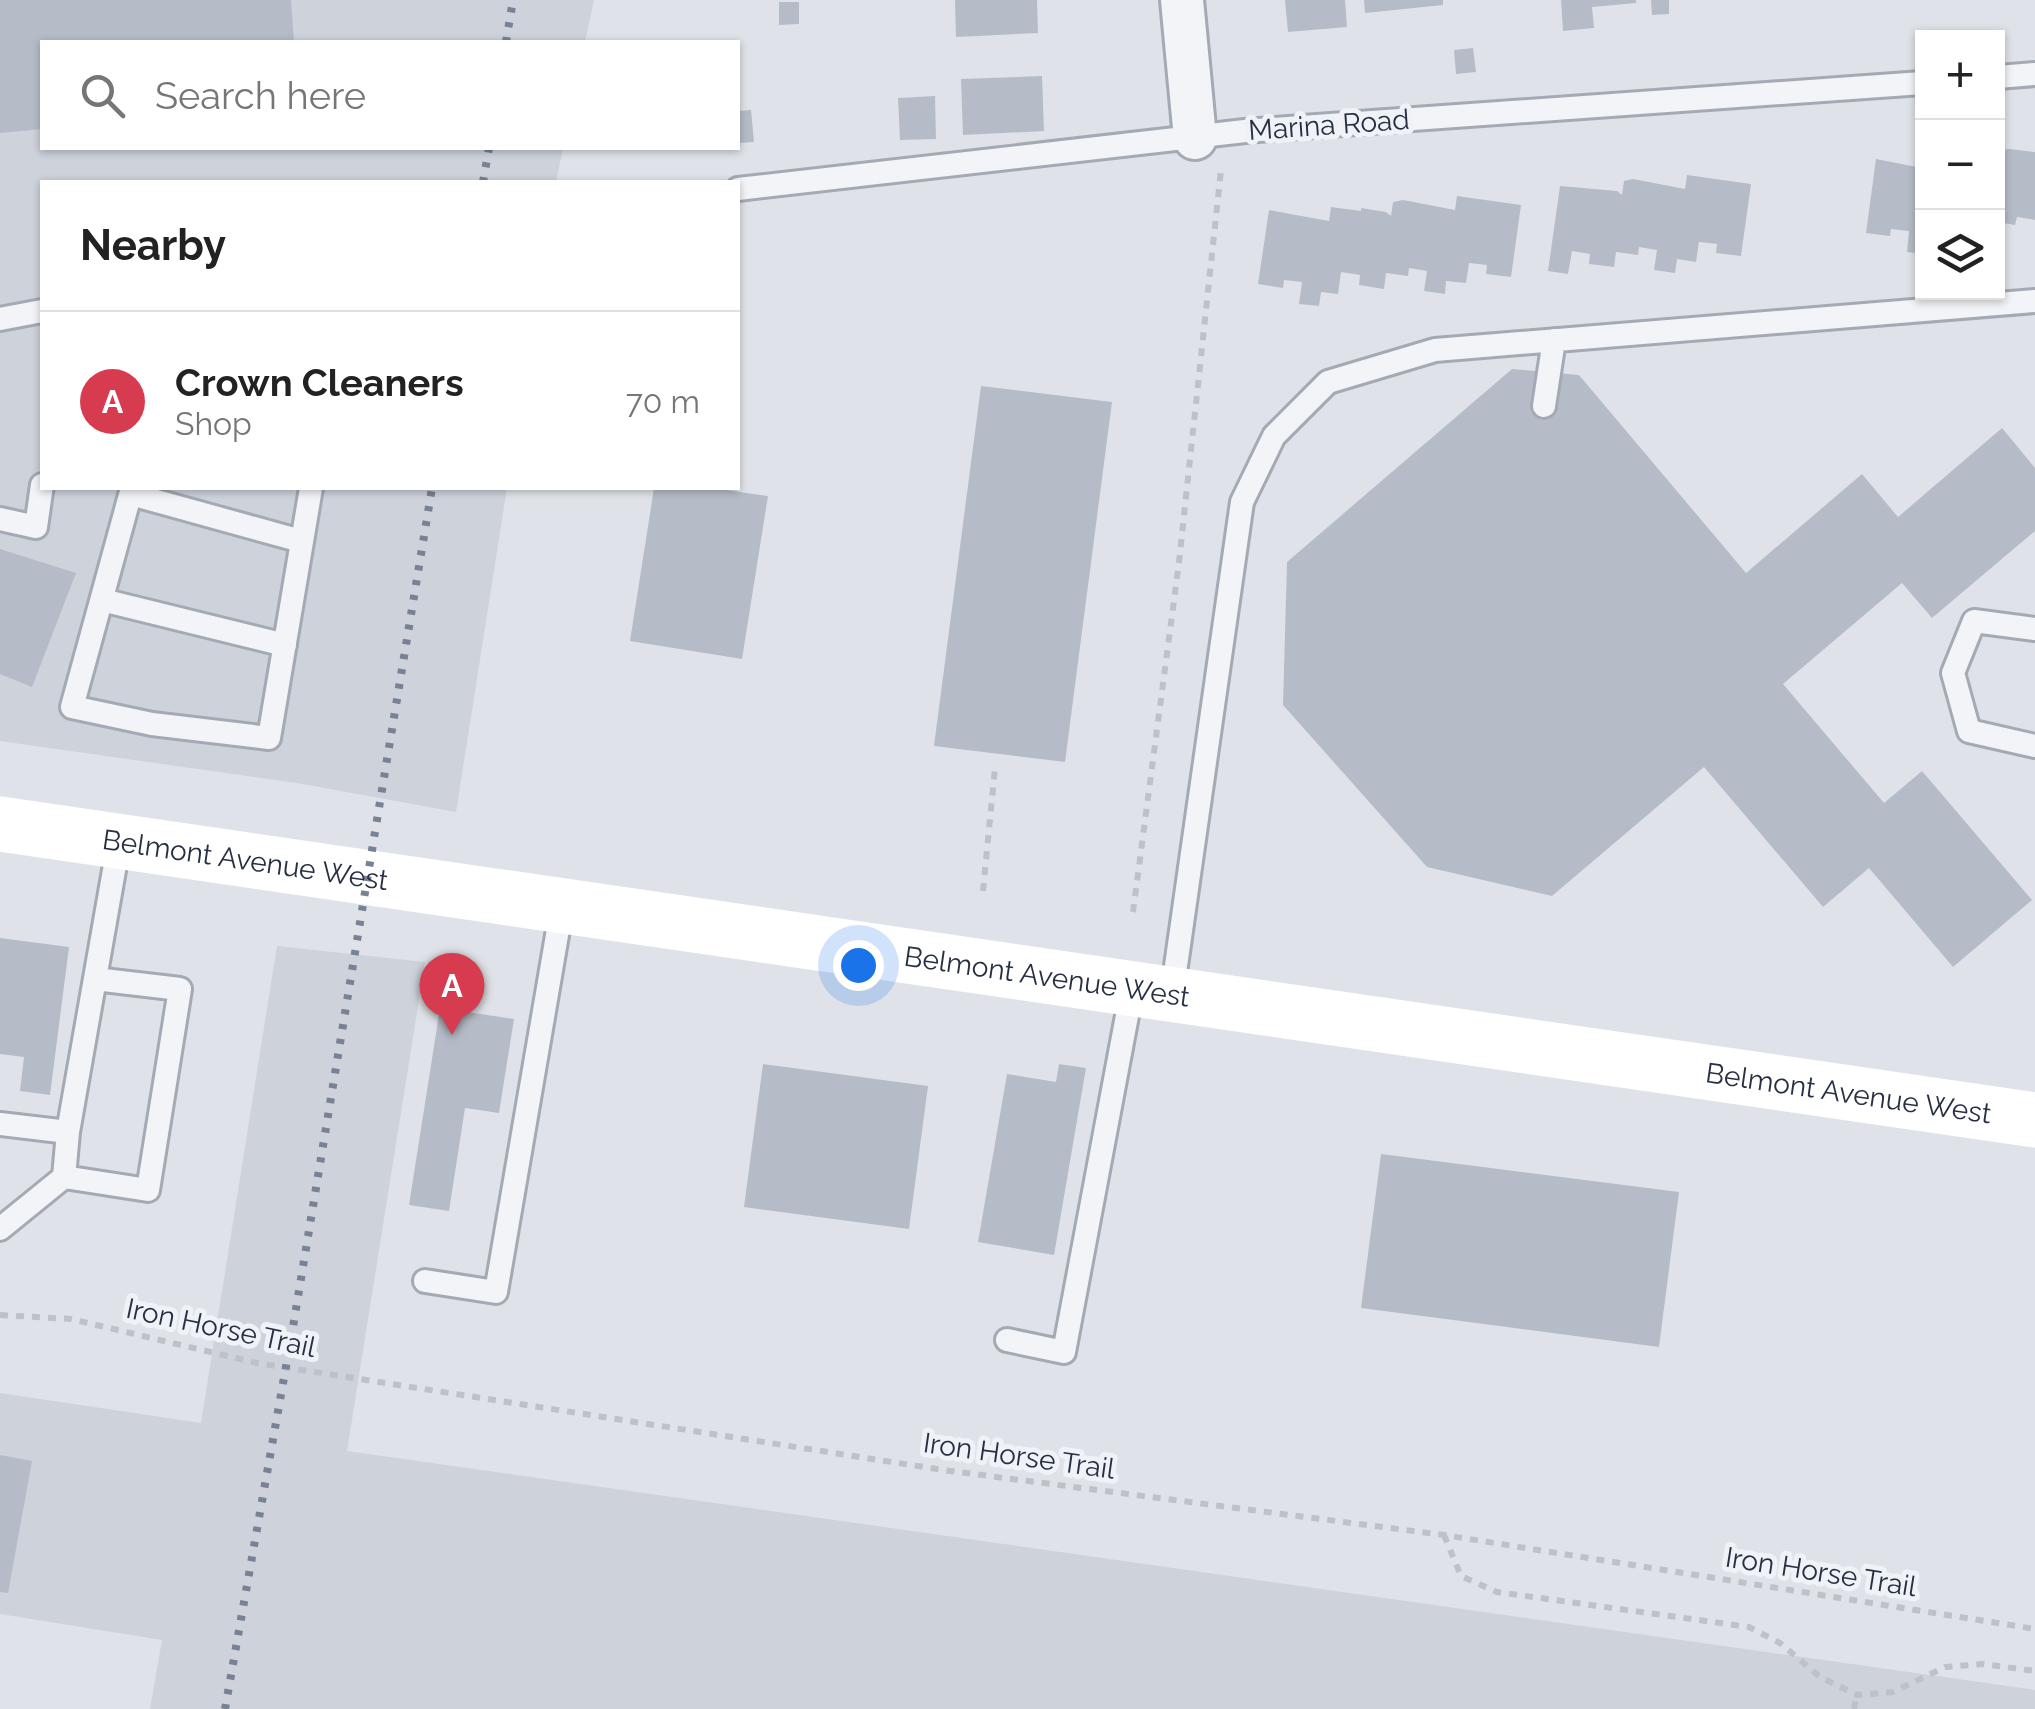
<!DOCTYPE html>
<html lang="en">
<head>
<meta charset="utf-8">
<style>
  :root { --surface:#fff; --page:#f6f6f6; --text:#222; --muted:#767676; --line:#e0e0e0; --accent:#d73b50 }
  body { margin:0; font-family:Raleway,sans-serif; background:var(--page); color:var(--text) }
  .controls { position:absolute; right:30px; top:30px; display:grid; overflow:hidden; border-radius:0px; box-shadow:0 2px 8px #0004 }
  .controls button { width:90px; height:90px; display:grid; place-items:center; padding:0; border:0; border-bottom:2px solid var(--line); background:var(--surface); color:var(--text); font:50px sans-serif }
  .you { position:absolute; left:858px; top:965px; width:35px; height:35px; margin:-25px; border:8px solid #fff; border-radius:50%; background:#1a73e8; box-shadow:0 0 0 15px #1a73e833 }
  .badge { display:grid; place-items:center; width:65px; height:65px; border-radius:50%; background:var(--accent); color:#fff; font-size:32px; font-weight:700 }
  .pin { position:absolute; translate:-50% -82px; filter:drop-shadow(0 2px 5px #0008) }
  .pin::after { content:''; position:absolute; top:52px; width:35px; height:30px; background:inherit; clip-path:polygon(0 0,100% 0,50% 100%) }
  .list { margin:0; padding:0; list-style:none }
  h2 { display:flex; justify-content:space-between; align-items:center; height:130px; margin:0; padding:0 40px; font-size:42px }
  h2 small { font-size:32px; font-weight:400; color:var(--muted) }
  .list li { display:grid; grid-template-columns:65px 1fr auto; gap:30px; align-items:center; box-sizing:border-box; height:180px; padding:0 40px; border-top:2px solid var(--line) }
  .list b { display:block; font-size:38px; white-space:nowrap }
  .list p { margin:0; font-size:32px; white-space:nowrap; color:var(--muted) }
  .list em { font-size:32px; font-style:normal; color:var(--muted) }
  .icon { flex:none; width:55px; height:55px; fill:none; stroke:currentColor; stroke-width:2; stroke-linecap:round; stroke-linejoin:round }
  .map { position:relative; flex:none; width:2035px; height:1709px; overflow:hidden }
  .search { position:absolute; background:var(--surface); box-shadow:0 2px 8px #0004; left:40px; top:40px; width:700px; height:110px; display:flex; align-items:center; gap:25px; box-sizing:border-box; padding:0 35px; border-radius:0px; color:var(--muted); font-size:38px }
  .panel { position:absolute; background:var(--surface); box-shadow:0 2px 8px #0004; left:40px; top:180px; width:700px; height:310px; border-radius:0px }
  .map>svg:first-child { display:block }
  .built { fill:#cdd2db }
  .building { fill:#b6bcc7 }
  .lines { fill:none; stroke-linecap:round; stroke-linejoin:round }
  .lane-casing { stroke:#a4aab4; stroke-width:28 }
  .street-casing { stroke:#a4aab4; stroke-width:48 }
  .path { stroke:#bdc1c8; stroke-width:6; stroke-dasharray:8 8; stroke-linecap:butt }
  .lane { stroke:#f2f4f7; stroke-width:22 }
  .street { stroke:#f2f4f7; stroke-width:42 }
  .secondary { stroke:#fff; stroke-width:55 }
  .rail { stroke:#778294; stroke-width:8; stroke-dasharray:5 10; stroke-linecap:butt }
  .labels { text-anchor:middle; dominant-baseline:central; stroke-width:10; stroke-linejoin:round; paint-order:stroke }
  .street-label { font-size:28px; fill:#273042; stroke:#eff2f7 }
</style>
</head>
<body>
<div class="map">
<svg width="2035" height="1709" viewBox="0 0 2035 1709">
  <rect width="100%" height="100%" fill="#dfe3e9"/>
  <path class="built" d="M0,0H594L585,42H42V148H563L556,182H42V488H507L456,812L297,783L0,741Z
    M277,946L425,962L347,1451L2035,1690V1709H150L162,1640L0,1614V1393L201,1423Z"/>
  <path class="building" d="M0,0H291L294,42H42V129L0,133Z
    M955,0H1037L1038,33L956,37Z
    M1285,0H1345L1347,27L1288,32Z
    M1364,0H1443V5L1365,13Z
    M1561,0H1636V3L1592,7L1594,28L1563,31Z
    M1651,0H1669V14L1652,15Z
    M779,2H799V24L779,25Z
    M1473,48L1476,72L1456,74L1454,50Z
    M1042,76L1044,131L963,135L961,79Z
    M935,96L936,139L900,140L898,98Z
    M751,110L754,142L738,143V111Z
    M2010,149L2035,152V220L2017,217L2015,225L1998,222V164L2001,150Z
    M1876,159L1922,168V254L1907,252L1909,231L1891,229L1890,236L1866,233Z
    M1687,175L1751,184L1741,256L1716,253L1717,244L1699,242L1696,262L1677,259L1675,273L1654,270L1657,250L1639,247L1638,255L1616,252L1614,267L1589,264L1590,254L1572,251L1568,274L1548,271L1560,186L1617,191L1622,195L1624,181L1633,179L1685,189Z
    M1457,196L1521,205L1511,277L1486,274L1487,265L1469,263L1466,283L1446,281L1445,294L1424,291L1427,271L1409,268L1408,276L1386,273L1384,289L1359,285L1360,275L1341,272L1338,294L1321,292L1319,306L1299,304L1302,282L1284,280L1283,288L1258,284L1269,210L1329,221L1331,207L1361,211V208L1386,212L1391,216L1393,202L1403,200L1455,210Z
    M1512,369L1579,375L1746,573L1862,474L1898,517L2002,428L2035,468V531L1932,618L1902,583L1783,684L1884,803L1922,771L2032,900L1953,967L1869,868L1823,907L1704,767L1552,896L1427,867L1283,705L1287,562Z
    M981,386L1112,402L1065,762L934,746Z
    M654,488H712L768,496L742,659L630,641Z
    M0,549L76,573L32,687L0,674Z
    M0,938L69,947L50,1095L20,1091L24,1057L0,1054Z
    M440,1008L514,1019L499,1113L465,1108L449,1211L409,1205Z
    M763,1064L928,1086L909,1229L744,1207Z
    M1059,1064L1086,1068L1054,1255L978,1242L1007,1074L1056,1082Z
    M1381,1154L1679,1192L1659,1347L1361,1308Z
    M0,1455L32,1461L8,1593L0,1592Z"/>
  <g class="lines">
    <defs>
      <path id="lane" d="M1998,77L2035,74
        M738,189L1245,131L1922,83
        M0,319L42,311
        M1544,406L1554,340
        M132,488L72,707L152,724L269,738L311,488
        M131,494L301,541
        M0,519L36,527L42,485
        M102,600L285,645
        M2035,629L1974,621L1953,673L1969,731L2035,746
        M1172,994L1242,502L1274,436L1328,382L1435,350L2035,301
        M0,1124L68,1132
        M64,1177L148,1190L180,989L95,979
        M0,1229L64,1177L68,1132L119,842
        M425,1281L496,1292L562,906
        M1007,1340L1064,1352L1132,989"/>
      <path id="street" d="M1182,0L1195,138"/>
    </defs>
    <use href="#lane" class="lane-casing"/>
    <use href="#street" class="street-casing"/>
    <path class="path" d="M983,891L995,768
      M1133,912L1179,562L1221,170
      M0,1315L71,1319L257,1363L943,1470L1444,1535L2035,1629
      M1444,1535L1461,1576L1497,1592L1749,1627L1780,1643L1820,1677L1857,1695L1893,1692L1945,1667L1983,1664L2035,1671
      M1854,1709L1857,1695"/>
    <use href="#lane" class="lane"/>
    <use href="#street" class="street"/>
    <path class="secondary" id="s1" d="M0,824L2035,1120"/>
    <path class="rail" d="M506,42L513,0
      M483,182L489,148
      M225,1709L293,1327L432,488"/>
  </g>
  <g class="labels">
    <g class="street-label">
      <text transform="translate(1329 125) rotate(-4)">Marina Road</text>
      <text stroke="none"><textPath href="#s1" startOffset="248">Belmont Avenue West</textPath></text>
      <text stroke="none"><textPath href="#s1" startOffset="1058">Belmont Avenue West</textPath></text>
      <text stroke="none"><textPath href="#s1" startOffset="1868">Belmont Avenue West</textPath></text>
      <text transform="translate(221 1328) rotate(12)">Iron Horse Trail</text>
      <text transform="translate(1019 1456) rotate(8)">Iron Horse Trail</text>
      <text transform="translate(1821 1572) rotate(9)">Iron Horse Trail</text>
    </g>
  </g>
</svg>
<div class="controls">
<button>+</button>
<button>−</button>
<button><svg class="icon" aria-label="layers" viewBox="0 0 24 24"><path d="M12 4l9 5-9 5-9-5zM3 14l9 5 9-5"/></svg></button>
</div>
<div class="you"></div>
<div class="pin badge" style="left:452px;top:1035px">A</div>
<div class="search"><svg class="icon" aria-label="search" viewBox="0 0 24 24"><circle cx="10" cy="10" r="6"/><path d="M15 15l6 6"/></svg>Search here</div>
<section class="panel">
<h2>Nearby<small></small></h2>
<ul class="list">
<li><span class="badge">A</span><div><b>Crown Cleaners</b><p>Shop</p></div><em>70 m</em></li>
</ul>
</section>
</div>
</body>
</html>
